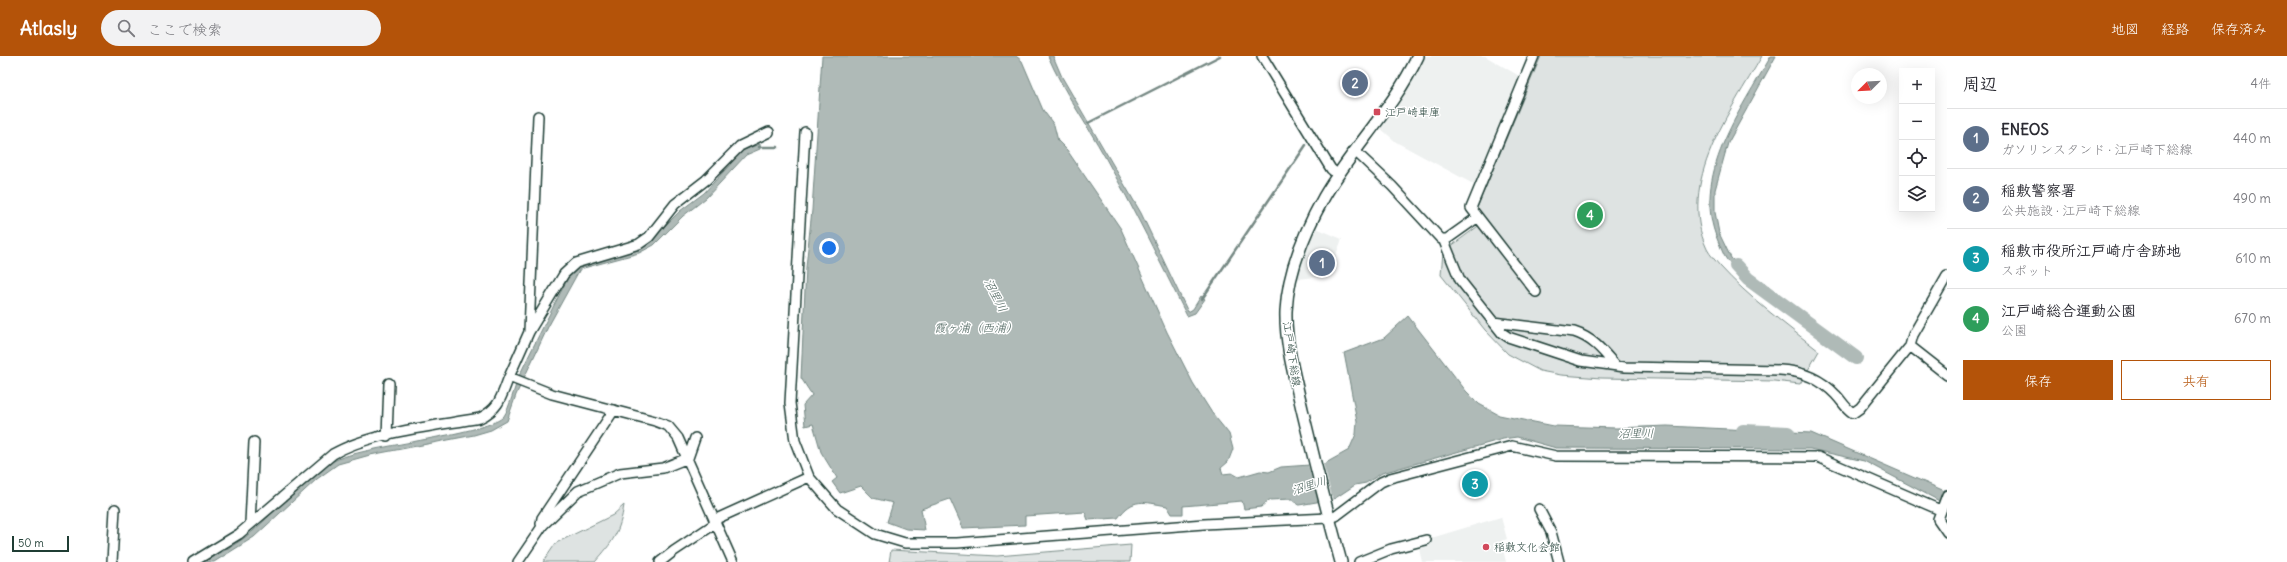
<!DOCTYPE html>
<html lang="ja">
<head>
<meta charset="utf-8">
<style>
  :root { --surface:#fff; --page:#f2f2f3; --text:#2b2b33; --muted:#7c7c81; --line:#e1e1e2; --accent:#b45309 }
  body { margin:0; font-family:Delius,"Klee One",sans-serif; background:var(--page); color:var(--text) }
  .controls { position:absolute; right:12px; top:12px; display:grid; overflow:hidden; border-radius:0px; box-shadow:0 4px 16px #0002 }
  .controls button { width:36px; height:36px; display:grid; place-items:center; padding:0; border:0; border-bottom:1px solid var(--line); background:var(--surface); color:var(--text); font:20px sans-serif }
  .compass { position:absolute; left:1851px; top:12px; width:36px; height:36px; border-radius:50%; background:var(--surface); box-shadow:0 4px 16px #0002; rotate:246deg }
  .scale { position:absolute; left:12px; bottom:10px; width:57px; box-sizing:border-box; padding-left:4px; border:2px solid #1f3d34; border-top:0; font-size:11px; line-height:14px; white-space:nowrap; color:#1f3d34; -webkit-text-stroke:3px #fff; paint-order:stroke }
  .you { position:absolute; left:829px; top:192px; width:14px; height:14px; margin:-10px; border:3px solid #fff; border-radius:50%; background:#1a73e8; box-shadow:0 0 0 6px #1a73e833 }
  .badge { display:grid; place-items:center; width:26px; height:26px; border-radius:50%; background:var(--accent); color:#fff; font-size:13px; font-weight:700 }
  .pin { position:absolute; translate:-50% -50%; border:2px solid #fff; box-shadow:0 1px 4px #0006 }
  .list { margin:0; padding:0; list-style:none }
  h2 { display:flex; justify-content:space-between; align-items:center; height:52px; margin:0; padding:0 16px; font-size:17px }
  h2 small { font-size:13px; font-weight:400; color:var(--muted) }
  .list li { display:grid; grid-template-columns:26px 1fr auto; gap:12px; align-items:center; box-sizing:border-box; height:60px; padding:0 16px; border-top:1px solid var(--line) }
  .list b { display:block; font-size:15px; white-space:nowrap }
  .list p { margin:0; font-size:13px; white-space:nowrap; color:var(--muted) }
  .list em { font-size:13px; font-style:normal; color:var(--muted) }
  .actions { display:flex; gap:8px; padding:12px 16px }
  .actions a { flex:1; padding:9px 0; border:1px solid var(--accent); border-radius:0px; text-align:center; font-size:14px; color:var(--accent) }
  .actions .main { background:var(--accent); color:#fff }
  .icon { flex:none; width:22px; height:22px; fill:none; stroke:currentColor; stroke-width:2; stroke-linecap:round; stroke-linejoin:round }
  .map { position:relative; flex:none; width:1947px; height:506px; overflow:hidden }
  header { display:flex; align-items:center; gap:24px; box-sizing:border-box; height:56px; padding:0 20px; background:var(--accent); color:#fff }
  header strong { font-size:19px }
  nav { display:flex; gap:22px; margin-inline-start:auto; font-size:14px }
  .search { width:280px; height:36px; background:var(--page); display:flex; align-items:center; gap:10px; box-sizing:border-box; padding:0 14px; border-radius:22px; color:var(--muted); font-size:15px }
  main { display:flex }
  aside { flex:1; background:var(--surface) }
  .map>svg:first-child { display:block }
  .built { fill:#eef1f0 }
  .green { fill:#dee3e2; stroke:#7e908b }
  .water { fill:#afbab7; stroke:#758883 }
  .pier { fill:#fff }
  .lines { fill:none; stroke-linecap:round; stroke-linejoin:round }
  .stream { stroke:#758883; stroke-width:2.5 }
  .river { stroke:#afbab7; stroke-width:14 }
  .minor-casing { stroke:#1f3d34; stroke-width:12 }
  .major-casing { stroke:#1f3d34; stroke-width:14 }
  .minor { stroke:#fff; stroke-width:9 }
  .major { stroke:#fff; stroke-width:11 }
  .poi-dot { fill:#d1495b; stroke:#fff; stroke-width:1.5 }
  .labels { text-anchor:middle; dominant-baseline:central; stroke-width:3; stroke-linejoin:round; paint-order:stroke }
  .poi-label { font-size:11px; fill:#1f3d34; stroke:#fff; text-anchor:start }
  .street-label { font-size:11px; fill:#1f3d34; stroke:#fff }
  .water-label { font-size:12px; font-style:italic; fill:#4a625b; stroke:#fff }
</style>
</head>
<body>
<header>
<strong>Atlasly</strong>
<div class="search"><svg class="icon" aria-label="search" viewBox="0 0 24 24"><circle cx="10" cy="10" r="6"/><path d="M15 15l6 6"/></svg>ここで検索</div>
<nav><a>地図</a><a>経路</a><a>保存済み</a></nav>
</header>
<main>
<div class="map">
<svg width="1947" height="506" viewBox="0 0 1947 506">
  <rect width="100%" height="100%" fill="#fff"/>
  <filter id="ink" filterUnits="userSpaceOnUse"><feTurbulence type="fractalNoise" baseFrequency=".025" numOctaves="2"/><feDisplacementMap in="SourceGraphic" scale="8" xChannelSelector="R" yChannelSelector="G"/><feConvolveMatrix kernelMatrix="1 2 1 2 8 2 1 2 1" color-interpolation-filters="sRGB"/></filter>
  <g filter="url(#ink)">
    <path class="built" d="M1424,0H1485L1521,21L1475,129L1396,86L1379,71L1402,40Z
      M1316,172L1342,183L1328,220L1297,223L1301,204Z
      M1501,461L1507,483L1501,485L1506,506H1422L1419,493L1429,489L1428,483Z"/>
    <path class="green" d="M1541,0H1762C1731,55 1676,127 1707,193C1710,199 1716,205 1720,210C1749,242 1785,268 1819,295L1800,328L1774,325L1601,322L1561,319L1540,315L1508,298L1485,274L1441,219L1443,196L1485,165L1476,154Z
      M624,449C620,476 613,486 595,506H543L556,487L613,459Z
      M1131,489L1130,506H889L891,494L997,500Z"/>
    <path class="water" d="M822,0H1016L1022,5L1043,54L1054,69L1058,85L1067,94L1121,173L1167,276L1193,327L1212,357L1229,378L1233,393L1228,406L1221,412L1223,418L1232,417L1239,421L1260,415L1269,416L1281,411L1324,408L1349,394L1356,378L1357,365L1344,297L1384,282L1408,260L1466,335L1479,348L1499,359L1554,370L1616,372L1667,370L1811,377L1947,436V449L1864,405L1810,393L1556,392L1517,381L1503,383L1382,417L1366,427L1355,429L1334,443L1299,449L1292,443L1269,444L1261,451L1244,453L1242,445L1183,450V458H1172L1167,450C1144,446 1133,441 1118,462L1088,464L1085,456L1025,460V469L963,472L950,443L921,453L925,474L906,473L887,466L893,447L873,442L861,430L840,437L832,426L837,422L821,396L813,368L805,370L803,349L812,339L801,322L806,211L812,154Z
      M1048,0H1053L1062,21L1141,157L1188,256L1193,253L1201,240L1205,243L1195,257L1187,260C1160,206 1134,153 1105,101C1086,67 1063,35 1048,0Z
      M1771,0H1776L1728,87L1715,134V156L1719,177L1731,202L1750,222L1746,224C1740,218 1733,212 1727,204C1723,199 1721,191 1718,185C1690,121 1741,54 1771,0Z
      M760,88V93L746,99L706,142L683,160L654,189L639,197L580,213L548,271L516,339L507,365L491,374L474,379L370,399L338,408L317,423L254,481L214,506H204C220,497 239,487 253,475C275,456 312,413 338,403C367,390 492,377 504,360C509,353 515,330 519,320C537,283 555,246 575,209L651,184L680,155L704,137L743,94Z"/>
    <path class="pier" d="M1323,407L1333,445L1319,448L1308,409Z"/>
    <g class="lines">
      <path class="stream" d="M1088,67L1220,0
        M759,91H778
        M1202,243L1306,89"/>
      <path class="river" d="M1736,210L1748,223L1856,302
        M1743,375L1788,377"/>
      <defs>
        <path id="minor" d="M1262,0L1331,113L1338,119
          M1534,0L1471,152L1536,236
          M805,76L790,347L795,385L809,421L837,453L875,478L905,487H957L1204,468L1329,462L1336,460L1381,426L1390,422L1512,390L1556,400L1818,401L1940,454
          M1355,95L1392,130L1441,183H1447L1478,161
          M1444,185L1460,224L1502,277L1508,281L1581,305L1625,311L1780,314C1801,315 1821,323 1836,339C1842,345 1845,352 1853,357L1860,352L1910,290L1913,279L1947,220
          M1493,266L1574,276C1593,282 1603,295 1615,309
          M529,275L538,60
          M1910,290L1947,319
          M387,380L389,327
          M1947,439L1938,463L1947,476
          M1539,453L1551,476L1559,506
          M714,464L809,421
          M250,467L254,386
          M541,468L542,462L614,354
          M112,506L115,453
          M193,506L239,478L333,398C371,376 436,370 480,362C500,352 501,341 509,321
          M518,506L543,469L578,435L620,417L663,412L688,402L695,382
          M660,506L674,495L716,467
          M733,506L678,382L668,370L655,365L552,338L509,321L529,276L564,218L576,207L639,188L649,181L675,148L706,124L740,90L769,76
          M1359,506L1391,493L1426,484"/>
        <path id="major" d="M1341,506C1327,455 1314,404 1302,353C1295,322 1285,288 1286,255C1288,215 1305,175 1324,141C1352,92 1394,52 1418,0"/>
      </defs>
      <use href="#minor" class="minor-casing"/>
      <use href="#major" class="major-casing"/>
      <use href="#minor" class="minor"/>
      <use href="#major" class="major"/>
    </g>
  </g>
  <g class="poi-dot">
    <rect x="1373" y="52" width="8" height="8" rx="2"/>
    <circle cx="1486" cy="491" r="4"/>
  </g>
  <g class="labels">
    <g class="poi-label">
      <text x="1385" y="56">江戸崎車庫</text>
      <text x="1494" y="491">稲敷文化会館</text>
    </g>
    <g class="street-label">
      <text transform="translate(1292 298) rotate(81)">江戸崎下総線</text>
    </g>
    <g class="water-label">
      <text transform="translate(996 239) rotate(63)">沼里川</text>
      <text x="976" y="271">霞ヶ浦（西浦）</text>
      <text transform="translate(1636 377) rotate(-1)">沼里川</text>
      <text transform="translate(1309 429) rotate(-18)">沼里川</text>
    </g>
  </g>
</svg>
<div class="controls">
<button>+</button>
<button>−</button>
<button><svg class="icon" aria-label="locate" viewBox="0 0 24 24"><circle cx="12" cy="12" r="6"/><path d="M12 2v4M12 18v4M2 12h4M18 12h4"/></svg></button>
<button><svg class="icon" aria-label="layers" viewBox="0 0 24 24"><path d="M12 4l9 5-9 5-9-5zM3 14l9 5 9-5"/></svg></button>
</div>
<svg class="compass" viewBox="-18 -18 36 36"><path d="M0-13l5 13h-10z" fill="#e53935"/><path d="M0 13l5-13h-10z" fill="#7c7c81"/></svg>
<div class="scale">50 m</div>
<div class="you"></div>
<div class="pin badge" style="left:1322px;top:207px;background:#5c6f8a">1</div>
<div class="pin badge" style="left:1355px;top:27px;background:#5c6f8a">2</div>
<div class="pin badge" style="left:1475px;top:428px;background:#0f9aa8">3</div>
<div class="pin badge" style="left:1590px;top:159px;background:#2e9e5b">4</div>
</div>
<aside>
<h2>周辺<small>4件</small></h2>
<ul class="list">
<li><span class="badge" style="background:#5c6f8a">1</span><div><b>ENEOS</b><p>ガソリンスタンド · 江戸崎下総線</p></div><em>440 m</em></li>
<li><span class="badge" style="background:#5c6f8a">2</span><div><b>稲敷警察署</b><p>公共施設 · 江戸崎下総線</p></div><em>490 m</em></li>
<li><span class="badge" style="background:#0f9aa8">3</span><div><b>稲敷市役所江戸崎庁舎跡地</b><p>スポット</p></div><em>610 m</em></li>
<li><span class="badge" style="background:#2e9e5b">4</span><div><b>江戸崎総合運動公園</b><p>公園</p></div><em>670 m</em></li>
</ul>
<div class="actions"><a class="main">保存</a><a>共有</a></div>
</aside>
</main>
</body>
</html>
